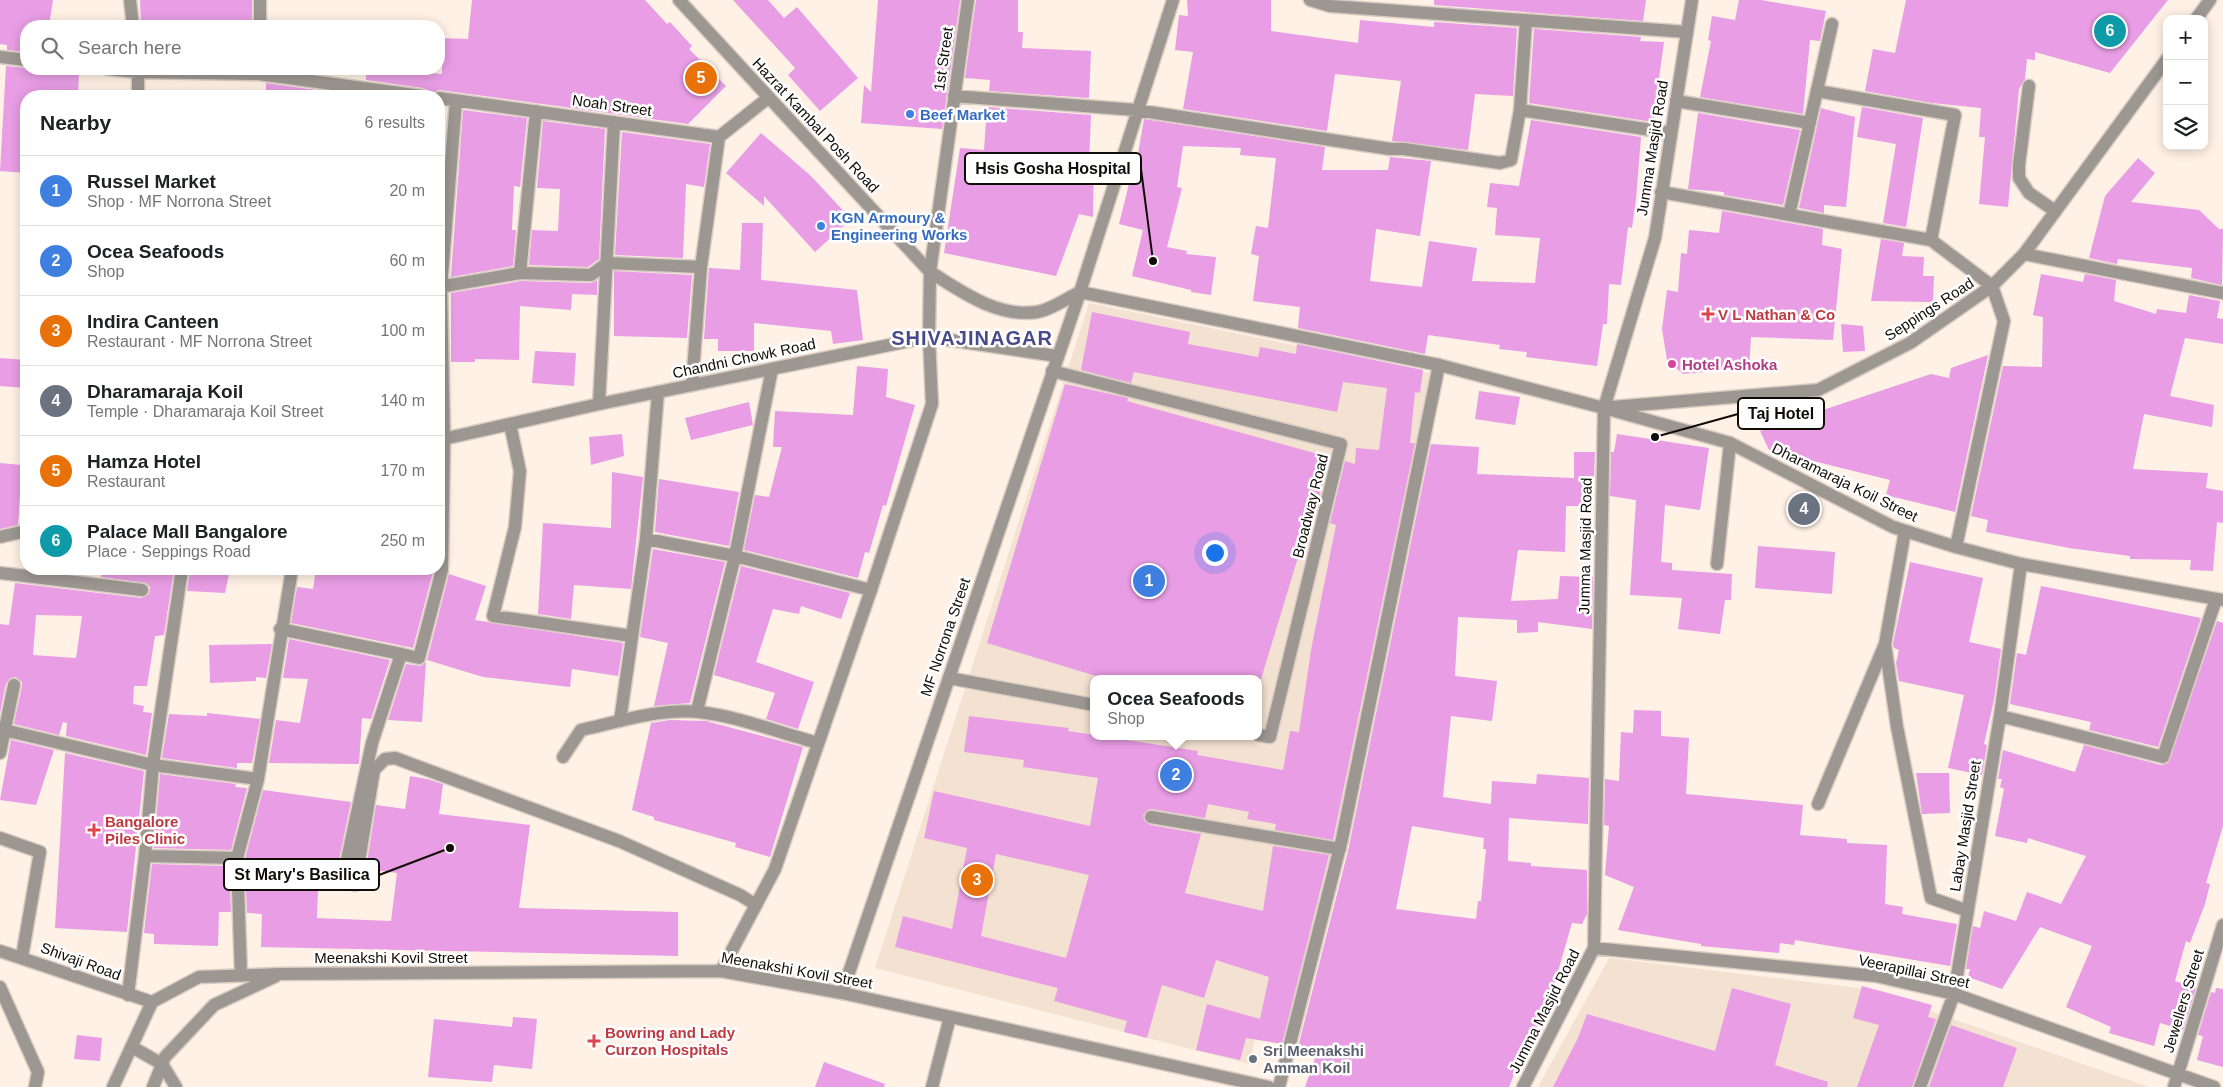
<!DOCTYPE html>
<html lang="en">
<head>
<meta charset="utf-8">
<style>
  :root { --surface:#fff; --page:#f6f6f6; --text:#202124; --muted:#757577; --line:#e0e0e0; --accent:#6c6ce6 }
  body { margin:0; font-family:Arial,sans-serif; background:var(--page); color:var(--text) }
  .controls { position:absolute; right:15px; top:15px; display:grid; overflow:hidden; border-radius:10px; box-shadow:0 2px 12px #0003 }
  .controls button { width:45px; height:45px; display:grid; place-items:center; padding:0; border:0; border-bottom:1px solid var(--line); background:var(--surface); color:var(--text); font:25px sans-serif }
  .you { position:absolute; left:1214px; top:552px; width:18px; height:18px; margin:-12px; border:4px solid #fff; border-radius:50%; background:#1a73e8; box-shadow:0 0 0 8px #1a73e833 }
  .badge { display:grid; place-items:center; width:32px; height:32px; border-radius:50%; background:var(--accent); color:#fff; font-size:16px; font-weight:700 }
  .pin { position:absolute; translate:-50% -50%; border:2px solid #fff; box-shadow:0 1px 5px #0006 }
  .popup { position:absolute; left:1090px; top:675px; width:172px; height:65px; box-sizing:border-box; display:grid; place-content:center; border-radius:10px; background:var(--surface); filter:drop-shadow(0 1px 4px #0005); font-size:16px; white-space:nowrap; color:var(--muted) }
  .popup b { font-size:19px; color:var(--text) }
  .popup::after { content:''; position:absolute; left:50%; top:100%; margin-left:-10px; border:10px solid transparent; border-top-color:var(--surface) }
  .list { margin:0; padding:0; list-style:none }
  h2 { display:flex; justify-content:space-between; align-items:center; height:65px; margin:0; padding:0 20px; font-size:21px }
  h2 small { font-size:16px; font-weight:400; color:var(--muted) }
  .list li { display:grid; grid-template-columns:32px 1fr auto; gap:15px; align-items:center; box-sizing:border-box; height:70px; padding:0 20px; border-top:1px solid var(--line) }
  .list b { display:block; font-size:19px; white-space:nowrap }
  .list p { margin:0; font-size:16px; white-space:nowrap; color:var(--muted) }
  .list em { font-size:16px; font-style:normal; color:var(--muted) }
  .icon { flex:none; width:28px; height:28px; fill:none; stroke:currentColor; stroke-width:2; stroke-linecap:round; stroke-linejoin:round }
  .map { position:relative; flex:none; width:2223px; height:1087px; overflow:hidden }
  .search { position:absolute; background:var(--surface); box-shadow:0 2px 12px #0003; left:20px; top:20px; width:425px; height:55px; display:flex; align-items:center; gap:12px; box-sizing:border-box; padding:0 18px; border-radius:20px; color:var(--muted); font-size:19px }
  .panel { position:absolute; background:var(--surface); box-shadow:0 2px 12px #0003; left:20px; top:90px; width:425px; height:485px; border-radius:20px }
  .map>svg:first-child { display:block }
  .commercial { fill:#f3e2d1; fill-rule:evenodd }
  .building { fill:#e89de4; fill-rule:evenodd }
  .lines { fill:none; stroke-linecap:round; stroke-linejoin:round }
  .service-casing { stroke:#d9ccc2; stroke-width:15 }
  .minor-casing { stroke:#d9ccc2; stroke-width:15 }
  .tertiary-casing { stroke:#d9ccc2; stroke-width:15 }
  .service { stroke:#9d9792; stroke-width:12 }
  .minor { stroke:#9d9792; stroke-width:12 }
  .tertiary { stroke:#9d9792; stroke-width:12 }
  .shop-dot { fill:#3f7fe0; stroke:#fff; stroke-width:2 }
  .health-dot { fill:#e0444e; stroke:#fff; stroke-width:2 }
  .hotel-dot { fill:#d1479c; stroke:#fff; stroke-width:2 }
  .worship-dot { fill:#6b7280; stroke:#fff; stroke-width:2 }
  .labels { text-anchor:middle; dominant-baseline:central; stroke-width:5; stroke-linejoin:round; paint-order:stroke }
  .street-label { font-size:15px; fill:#100c08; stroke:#fff }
  .shop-label { font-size:15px; font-weight:bold; fill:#366cbe; stroke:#fff; text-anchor:start }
  .health-label { font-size:15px; font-weight:bold; fill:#be3a42; stroke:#fff; text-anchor:start }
  .hotel-label { font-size:15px; font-weight:bold; fill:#b23c85; stroke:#fff; text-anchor:start }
  .worship-label { font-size:15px; font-weight:bold; fill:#5b616d; stroke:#fff; text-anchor:start }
  .district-label { font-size:20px; font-weight:bold; letter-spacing:1px; fill:#484b88; stroke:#fff }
  .leader { fill:none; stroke:#100c08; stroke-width:2 }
  .callout-dot { fill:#100c08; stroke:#fff; stroke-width:2 }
  .callout { fill:#fff; stroke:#100c08; stroke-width:2 }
  .callout-label { font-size:16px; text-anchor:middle; font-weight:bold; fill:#100c08 }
</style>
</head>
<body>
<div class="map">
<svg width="2223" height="1087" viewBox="0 0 2223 1087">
  <rect width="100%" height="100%" fill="#fff1e5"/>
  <path class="commercial" d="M1089,303L1430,373L1333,862L1290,1033L1258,1026L1249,1064L875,968ZM1094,679H1258V736H1094Z
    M1609,958L1867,989L2149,1087H1538Z"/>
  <path class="building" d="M0,0H53L49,26H26V52L7,50V45L0,44Z
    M140,0H252V26L141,25Z
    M472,0H645L667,24L670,22L692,46L689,49L726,86L688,124L440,90L436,91L430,96L427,90L423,88L366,80V69L442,74V38L468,39Z
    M733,0H768L784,18L797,7L858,78L820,111L788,75L795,68Z
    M878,0H960L942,129L861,123L864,85L871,92Z
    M976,0H1018V32H1023L1022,48L1091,51L1089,98L989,91L990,80L965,78Z
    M1187,0H1271V31L1358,43L1360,20L1434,27V22L1517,28L1513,96L1475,94L1468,150L1392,141L1401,81L1335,74L1327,131L1183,109L1193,52L1175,50L1179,15L1188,16Z
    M1434,0H1646L1643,21L1434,5Z
    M1739,0H1761L1826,11L1820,41L1810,40L1803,114L1700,97L1711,41L1708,40L1712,16L1735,20Z
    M1906,0H2168L2110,73L2035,52V60L2027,59L2025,79L2019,89L2008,207L1979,204L1985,137H1979L1981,108L1932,103L1865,91L1873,49L1895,53Z
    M1534,29L1641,37L1640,41L1664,42L1653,122L1529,103Z
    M6,66L79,73L78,96H26V173L0,171Z
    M281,69H324V75Z
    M266,83L323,91L322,96H266Z
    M987,107L1091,115L1089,161H1094L1093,217L1079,214L1056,276L944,253L960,148L984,150Z
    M1862,107L1923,118L1906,227L1883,223L1896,144L1857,137Z
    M1821,108L1855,117L1846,207L1824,205V213L1799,208Z
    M463,110L527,118L520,187L514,186L512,230H516L513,266L451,277Z
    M1698,113L1800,130L1783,205L1724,195V192L1688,189Z
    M1144,119L1325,147L1322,170H1388L1390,157L1431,161L1420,236L1376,229L1370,281L1422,287L1429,241L1477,248L1472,281L1535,283L1540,238L1495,235L1497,208L1487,207L1490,183L1519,186L1531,120L1641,137L1636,199L1632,228L1628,227L1621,285L1609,284L1607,324H1603L1597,366L1526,357L1527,352L1499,349L1500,345L1428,335L1425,354L1298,328L1300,307L1253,301L1259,256L1251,254L1256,226L1268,228L1276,158L1240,155L1241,148L1183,146L1177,187L1182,188L1167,247L1187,251L1186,254L1216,257L1211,295L1191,292V290L1132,276L1143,230L1119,224L1131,176L1134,177Z
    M543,121L605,129L599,259L588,267L529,265L532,230L558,231L560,189L537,188Z
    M622,132L710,144L704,187L686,184L683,258L615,255Z
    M761,133L811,176L851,219L815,252L764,196V206L726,173Z
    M2138,158L2155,173L2131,202L2199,210L2219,229H2223L2222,285L2191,278L2192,268L2118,259L2117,264L2089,258L2105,196Z
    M1722,211L1823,229L1822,245L1842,249L1833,340L1751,337L1749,368L1683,374L1667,360L1662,329L1667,290L1678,292L1681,253L1687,254L1689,230L1719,233Z
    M742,223H763L761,280L857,290L863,340L833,344L831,331L754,323V351H718V339H704L709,268L740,270Z
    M1881,239L1904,243L1902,256L1924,257L1923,276H1934L1933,302L1871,301Z
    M614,271L692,275L687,338L614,336Z
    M2041,274L2083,282L2085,274L2116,280L2114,301L2156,314L2157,309L2186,313L2189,295L2220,301L2217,318L2223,319V344L2185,338L2170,396L2214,405L2212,427L2144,414L2133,469L2208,473L2206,488L2223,491V523L2217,522L2213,571L2190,570L2191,560L2130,559V556L2069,548L1986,532L1988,520L1971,516L2003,366L2042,367L2043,317L2033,315Z
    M597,280V295L572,294L571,310L520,306L519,360L475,359V362H451V293L521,281L591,283Z
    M1092,312L1190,332L1188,344L1258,357L1260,347L1296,354L1297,344L1423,370L1420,393L1415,392L1410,443H1415L1333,840L1275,830L1276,824L1247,819L1249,812L1208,804L1205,818L1152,809L1148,810L1143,815L1144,820L1150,825L1201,834L1185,893L1263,911L1273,846L1329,855L1282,1044L1246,1038L1240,1060L1196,1050L1207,1004L1260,1019L1269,977L1216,960L1204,998L1162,985L1147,1038L1124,1032L1127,1021L1054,1001L1058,988L895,947L903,916L952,929L967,848L924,838L934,791L1090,826L1098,778L1023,767L1024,760L964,752L969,716L1069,728L1068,731L1198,751L1197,755L1283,770L1290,731L1299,732L1311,650L1336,525L1330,523L1345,461L1355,464L1356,448L1379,450L1387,388L1343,382L1337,412L1134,372L1131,383L1081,370ZM996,854L1089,875L1066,958L981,936Z
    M1841,324L1863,326L1865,351L1843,352Z
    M535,351L576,353L574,386L532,383Z
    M1988,355L1955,512L1886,495L1890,480L1769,450L1760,431L1931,374L1949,378L1951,368Z
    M0,358L26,360V388L0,386Z
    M857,366L888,369L886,397L915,405L886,506L883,505L869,553L865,552L858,578L744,550L755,495L769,497L782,447H773L775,411L853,415Z
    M1065,384L1128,398L1127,401L1329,457L1314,519L1310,518L1261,679H1106L987,643Z
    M1479,391L1520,397L1515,425L1475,419Z
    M749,402L753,425L691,440L685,418Z
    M622,434L624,456L591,465L589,437Z
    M1617,434L1709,448L1700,510L1665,505L1661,562L1672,563V570L1732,574L1731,600H1725L1720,634L1678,629L1682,598L1630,595L1636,500L1610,496L1611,452H1614Z
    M1431,444L1479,447L1477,474L1574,478V452H1595L1593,506H1566L1565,552L1518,550L1511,601L1558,599L1560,576L1593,577L1592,629L1538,622V632L1517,633V620L1458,617L1455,676L1497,681L1492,721L1451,716L1443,797L1491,804L1492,781L1536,784L1537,774L1589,778L1588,824L1509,818L1508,861L1531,863V866L1587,870V914L1582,924L1572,923L1552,992L1535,1031L1532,1029L1509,1087H1305L1318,1050L1298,1047L1348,851ZM1412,826L1484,838L1483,849H1486L1481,901H1478L1476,919L1396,909Z
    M0,463L22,465L18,525L0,529Z
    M612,472L643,477L631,589L574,585L571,619L538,614L543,523L611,528Z
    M659,479L739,492L729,546L655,532Z
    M1758,546L1835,552L1832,594L1755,588Z
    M653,549L725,562L690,703L654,706L668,643L640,637Z
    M1910,562L1983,578L1969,642L2001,649L1994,700L1984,744L1987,745L1982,775L1948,768L1964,695L1899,681L1896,663L1899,650L1894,648L1893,644Z
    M741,566L850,593L841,619L801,606L799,614L773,609L756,662L814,682L798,729L766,719L775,693L714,675Z
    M101,569H174L164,635L155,636L147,686H134L133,704L144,706L143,712L152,713L146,755L66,736L67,723L63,722L59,735L14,724L22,686V682L16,677L11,678L6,683L0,713V624L9,625L15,583L141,598L149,594L150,587L146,583L101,577ZM36,615L82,616L76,658L33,655Z
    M190,569H230L225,593L187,591Z
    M316,569H416L433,572L413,648L291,623L297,587L313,589Z
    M449,574L486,586L475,620L623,643L618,676L572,669L570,687L483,677L427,660Z
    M2041,586L2201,618L2158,747L2089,730L2091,722L2010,704L2017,653L2026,655Z
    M2217,621L2223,623V826L2206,883L2210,884L2205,904L2190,943L2186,941L2175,981L2196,988L2183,1030L2160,1023L2154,1046L2109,1033L2111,1027L2066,1007L2092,946L2040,927L2002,989L1968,977L1970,969H1966L1973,926L1980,928L1984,911L2016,921L2027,892L2061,904L2086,856L2028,838L2027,843L1995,836L2004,789L2000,787L2002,779H1998L2003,750L2075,772L2084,745L2161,765L2168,763Z
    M289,639L390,660L371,719L362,718L359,764L269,763L276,720L300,723L308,679L283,678Z
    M272,644L266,678L256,677V681L210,683L209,645Z
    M426,662L422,722L388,720L406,664L421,666Z
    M1634,710L1661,711V736L1689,738L1686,794L1803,805L1800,835L1847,839V843L1887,845L1885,904L1903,907L1902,914L1957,924L1950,966L1795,940L1794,945L1780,943L1779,953L1701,946V944L1618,930L1634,887L1605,875L1609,826L1604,825L1605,779L1619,781L1621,732L1633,733Z
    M207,713L260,719L252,763H237V768L162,758L169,714L207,716Z
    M670,720L706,721L803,747L770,857L735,847L736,843L654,820V817L632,810L651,723Z
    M11,740L54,750L36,805L0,800Z
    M65,753L144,771L127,932L55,928Z
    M1916,773H1949L1950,813L1922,814Z
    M160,774L236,784L235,787L247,788L231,850L154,848Z
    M410,776L427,779L443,784L439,814L530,825L519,908L678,912V956L261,947L262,914L247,913L246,889L318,891L317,918L391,921L397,873L366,869L376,805L405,809Z
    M263,790L351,802L336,874L246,873L245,859Z
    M152,864L229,866L231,912H219L218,946L154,944V934L144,933Z
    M1862,986L1932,1005L1928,1017L1936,1019L1912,1087H1857L1879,1025L1853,1018Z
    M1732,988L1791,1004L1775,1065L1828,1082L1827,1087H1553L1578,1038L1587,1014L1715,1051Z
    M2216,988L2223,989V1067L2197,1060L2203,1036L2198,1035L2211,992L2215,993Z
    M513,1017L537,1019L532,1069L494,1065L492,1082L428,1077L434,1019L512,1027Z
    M1951,1025L2017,1048L2003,1087H1929Z
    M77,1035L102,1038L100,1061L74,1059Z
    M824,1062L885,1084L884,1087H815Z"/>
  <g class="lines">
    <defs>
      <path id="service" d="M2029,86L2019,165V178L2029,193L2055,211
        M1817,91L1955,115L1931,240
        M1052,371L1341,444L1270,737L1258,735
        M949,678L1094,705
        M563,757L581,730C618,722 660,708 699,712C737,716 780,733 818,743
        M238,881L342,883L372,743L401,654L280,629
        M355,885L374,770L385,759L395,758L619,841L740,895L756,905
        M0,987L38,1072L35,1087
        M132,1047L162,1064L176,1087
        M932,1087L950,1017"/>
      <path id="minor" d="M130,0L133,26
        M1310,0L1330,6L1687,32
        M1526,20L1520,110L1671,133
        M260,26V0
        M0,57L26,60
        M108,69L138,72L259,74L422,96
        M138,96V69
        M954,96L1136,110L1390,149H1404L1500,163L1511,160L1520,110
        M439,98L719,137L768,98
        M1676,101L1810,123
        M1661,192L1931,240L1992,286L2004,321L1956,547
        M1789,215L1832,24
        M2024,254L2223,293
        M930,272L968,0
        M520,273L591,275L607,263L701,267
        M439,287L520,273L536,111
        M1080,292L1173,0
        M692,385L701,267L719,137
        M599,404L614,122
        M510,424L520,471L515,527L493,616L632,636
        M1905,531L1885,644L1897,727L1931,898L1968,911
        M646,539L735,556L871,590
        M1717,564L1730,443
        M0,573L142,590
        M401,654L419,658L442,570L444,439L441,287L456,101
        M697,711L735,556L772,369
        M2000,716L2163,757L2216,599
        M620,721L646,539L658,392
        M4,730L153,765L258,779
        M0,753L14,685
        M1818,804L1885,644
        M1151,817L1340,849
        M0,838L40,852L22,957
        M145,856L237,858L258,779L292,569
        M237,858L241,975
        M1594,948L1876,976L1954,994L2214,1087
        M842,993L1269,1087
        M128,995L145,856L153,765L182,569
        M1279,1087L1342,839L1439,365
        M1523,1087L1594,948L1604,408
        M1920,1087L1954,994L2000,716L2021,564
        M2174,1087L2223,925"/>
      <path id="tertiary" d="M679,0L930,272L929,337L932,404L871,590L775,869L721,971
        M2196,19L2210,0
        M930,272C963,292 997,318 1037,312C1051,310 1067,298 1080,292
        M1080,292L1439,365L1604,408L1730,443L1893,527L1956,547L2021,564L2223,600
        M1612,407L1818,390L1910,343L1992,286L2024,254L2167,59
        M1604,408L1655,238L1692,0
        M439,440L599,404L929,337L1057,356
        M0,537L26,531
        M0,951L152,1002
        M113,1087L152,1002L199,977L280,974L721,971L842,993L1080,292
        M153,1087L165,1057L214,1005L276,976"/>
    </defs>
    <use href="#service" class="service-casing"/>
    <use href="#minor" class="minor-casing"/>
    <use href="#tertiary" class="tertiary-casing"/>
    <use href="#service" class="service"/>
    <use href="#minor" class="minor"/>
    <use href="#tertiary" class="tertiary"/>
  </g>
  <g class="shop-dot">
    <circle cx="910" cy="114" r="5"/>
    <circle cx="821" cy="226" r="5"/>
  </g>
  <g class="health-dot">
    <path d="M1705.5 306.5h5v5h5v5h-5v5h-5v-5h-5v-5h5z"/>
    <path d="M91.5 822.5h5v5h5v5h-5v5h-5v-5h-5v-5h5z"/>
    <path d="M591.5 1033.5h5v5h5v5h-5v5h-5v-5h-5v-5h5z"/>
  </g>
  <circle class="hotel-dot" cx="1672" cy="364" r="5"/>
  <circle class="worship-dot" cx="1253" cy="1059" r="5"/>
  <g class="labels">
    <g class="street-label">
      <text transform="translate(943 59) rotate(-82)">1st Street</text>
      <text transform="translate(612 105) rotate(8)">Noah Street</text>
      <text transform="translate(816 125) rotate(47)">Hazrat Kambal Posh Road</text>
      <text transform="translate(1652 148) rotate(-81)">Jumma Masjid Road</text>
      <text transform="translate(1929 309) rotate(-33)">Seppings Road</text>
      <text transform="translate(744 358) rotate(-12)">Chandni Chowk Road</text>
      <text transform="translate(1845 482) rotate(26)">Dharamaraja Koil Street</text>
      <text transform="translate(1310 506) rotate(-76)">Broadway Road</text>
      <text transform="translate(1585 546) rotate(-89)">Jumma Masjid Road</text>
      <text transform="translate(945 637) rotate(-71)">MF Norrona Street</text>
      <text transform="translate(1965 826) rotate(-81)">Labay Masjid Street</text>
      <text x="391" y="957">Meenakshi Kovil Street</text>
      <text transform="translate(81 961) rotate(20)">Shivaji Road</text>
      <text transform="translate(797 970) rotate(10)">Meenakshi Kovil Street</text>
      <text transform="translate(1914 971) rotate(12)">Veerapillai Street</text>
      <text transform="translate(2183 1001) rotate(-73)">Jewellers Street</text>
      <text transform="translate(1544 1011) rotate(-63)">Jumma Masjid Road</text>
    </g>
    <g class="shop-label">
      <text x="920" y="114">Beef Market</text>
      <text x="831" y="217">KGN Armoury &amp;<tspan x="831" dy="17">Engineering Works</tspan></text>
    </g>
    <g class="health-label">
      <text x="1718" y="314">V L Nathan &amp; Co</text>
      <text x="105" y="821">Bangalore<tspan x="105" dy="17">Piles Clinic</tspan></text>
      <text x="605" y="1032">Bowring and Lady<tspan x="605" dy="17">Curzon Hospitals</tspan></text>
    </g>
    <g class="hotel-label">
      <text x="1682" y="364">Hotel Ashoka</text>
    </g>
    <g class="worship-label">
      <text x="1263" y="1050">Sri Meenakshi<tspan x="1263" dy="17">Amman Koil</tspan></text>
    </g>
    <g class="district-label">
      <text x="972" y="338">SHIVAJINAGAR</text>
    </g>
  </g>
  <path class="leader" d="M1153 261L1141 169M1655 437L1738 414M450 848L379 875"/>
  <g class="callout-dot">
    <circle cx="1153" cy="261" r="5"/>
    <circle cx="1655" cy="437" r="5"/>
    <circle cx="450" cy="848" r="5"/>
  </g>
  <g class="callout">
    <rect x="965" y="153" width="176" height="31" rx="5"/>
    <rect x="1738" y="398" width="86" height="31" rx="5"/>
    <rect x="224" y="859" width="155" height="31" rx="5"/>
  </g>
  <g class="callout-label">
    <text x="1053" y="174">Hsis Gosha Hospital</text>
    <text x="1781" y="419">Taj Hotel</text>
    <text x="302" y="880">St Mary's Basilica</text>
  </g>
</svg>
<div class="controls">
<button>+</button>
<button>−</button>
<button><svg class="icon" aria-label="layers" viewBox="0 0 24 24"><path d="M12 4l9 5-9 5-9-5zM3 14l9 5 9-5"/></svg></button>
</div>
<div class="you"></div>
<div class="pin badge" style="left:1149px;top:581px;background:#3f7fe0">1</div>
<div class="pin badge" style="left:1176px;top:775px;background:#3f7fe0">2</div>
<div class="popup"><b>Ocea Seafoods</b>Shop</div>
<div class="pin badge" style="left:977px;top:880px;background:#e8710a">3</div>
<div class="pin badge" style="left:1804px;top:509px;background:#6b7280">4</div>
<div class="pin badge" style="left:701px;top:78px;background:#e8710a">5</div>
<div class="pin badge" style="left:2110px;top:31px;background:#0f9aa8">6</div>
<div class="search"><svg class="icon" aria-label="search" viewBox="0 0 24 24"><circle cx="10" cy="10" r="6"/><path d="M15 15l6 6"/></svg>Search here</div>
<section class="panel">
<h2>Nearby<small>6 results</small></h2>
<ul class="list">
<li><span class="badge" style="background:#3f7fe0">1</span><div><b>Russel Market</b><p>Shop · MF Norrona Street</p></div><em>20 m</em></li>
<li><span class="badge" style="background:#3f7fe0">2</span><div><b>Ocea Seafoods</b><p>Shop</p></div><em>60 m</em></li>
<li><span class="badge" style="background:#e8710a">3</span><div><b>Indira Canteen</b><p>Restaurant · MF Norrona Street</p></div><em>100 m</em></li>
<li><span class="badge" style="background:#6b7280">4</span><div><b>Dharamaraja Koil</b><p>Temple · Dharamaraja Koil Street</p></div><em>140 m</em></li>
<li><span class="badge" style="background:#e8710a">5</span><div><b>Hamza Hotel</b><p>Restaurant</p></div><em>170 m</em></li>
<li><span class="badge" style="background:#0f9aa8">6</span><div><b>Palace Mall Bangalore</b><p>Place · Seppings Road</p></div><em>250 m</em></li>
</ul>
</section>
</div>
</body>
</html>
